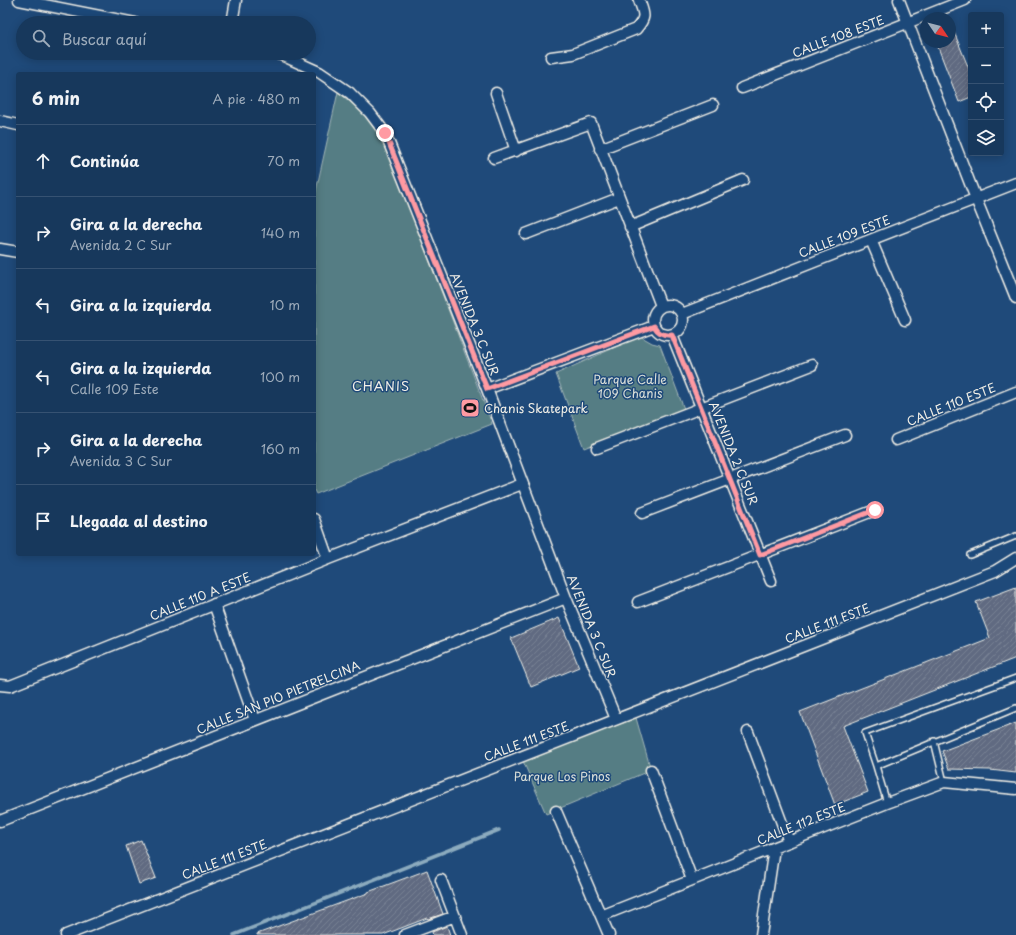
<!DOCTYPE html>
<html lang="es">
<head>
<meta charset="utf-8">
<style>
  :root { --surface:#17385c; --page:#244365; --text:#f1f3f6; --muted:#9eacbb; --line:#365272 }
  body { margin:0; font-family:"Playpen Sans",sans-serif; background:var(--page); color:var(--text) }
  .controls { position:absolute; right:12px; top:12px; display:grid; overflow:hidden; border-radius:4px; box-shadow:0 2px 10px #0003 }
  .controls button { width:36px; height:36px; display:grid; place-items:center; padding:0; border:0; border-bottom:1px solid var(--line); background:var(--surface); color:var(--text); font:20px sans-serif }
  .compass { position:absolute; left:920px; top:12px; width:36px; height:36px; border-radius:50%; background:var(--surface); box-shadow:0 2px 10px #0003; rotate:125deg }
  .stop { position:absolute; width:12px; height:12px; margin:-9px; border:3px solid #ff9aa2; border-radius:50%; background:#fff }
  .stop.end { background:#ff9aa2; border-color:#fff; box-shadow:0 1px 4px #0008 }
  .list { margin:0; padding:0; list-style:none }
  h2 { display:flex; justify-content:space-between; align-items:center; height:52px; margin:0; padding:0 16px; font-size:17px }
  h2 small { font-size:13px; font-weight:400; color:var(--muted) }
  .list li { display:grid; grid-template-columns:26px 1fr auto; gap:12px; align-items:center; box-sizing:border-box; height:72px; padding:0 16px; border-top:1px solid var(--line) }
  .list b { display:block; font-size:15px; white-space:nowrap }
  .list p { margin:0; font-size:13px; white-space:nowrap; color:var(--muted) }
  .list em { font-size:13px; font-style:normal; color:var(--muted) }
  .icon { flex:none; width:22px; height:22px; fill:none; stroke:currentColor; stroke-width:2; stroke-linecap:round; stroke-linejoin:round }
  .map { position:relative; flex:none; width:1016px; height:935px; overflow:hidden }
  .search { position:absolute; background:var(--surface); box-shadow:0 2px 10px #0003; left:16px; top:16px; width:300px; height:44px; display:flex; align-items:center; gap:10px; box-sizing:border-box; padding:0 14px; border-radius:22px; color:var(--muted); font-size:15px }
  .panel { position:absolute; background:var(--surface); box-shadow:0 2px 10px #0003; left:16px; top:72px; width:300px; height:484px; border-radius:4px }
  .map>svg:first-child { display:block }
  .green { fill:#547d84; stroke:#a4b7b6 }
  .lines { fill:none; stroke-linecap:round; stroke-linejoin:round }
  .stream { stroke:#8cabbe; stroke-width:3.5 }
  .building { fill:url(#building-hatch); stroke:#f4f1e8 }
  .lane-casing { stroke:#f4f1e8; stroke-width:8 }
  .street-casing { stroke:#f4f1e8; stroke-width:13 }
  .lane { stroke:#1f4a7a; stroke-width:5 }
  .street { stroke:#1f4a7a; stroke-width:10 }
  .route { stroke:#ff9aa2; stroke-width:5 }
  .labels { text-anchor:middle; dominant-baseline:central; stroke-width:3; stroke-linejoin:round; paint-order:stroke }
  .street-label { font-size:12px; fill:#f4f1e8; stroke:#1f4a7a }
  .park-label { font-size:12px; fill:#dce0d9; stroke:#1f4a7a }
  .poi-label { font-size:12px; fill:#f4f1e8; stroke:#1f4a7a; text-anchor:start }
  .neighbourhood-label { font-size:13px; letter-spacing:1px; fill:#f4f1e8; stroke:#1f4a7a }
</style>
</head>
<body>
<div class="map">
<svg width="1016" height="935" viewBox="0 0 1016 935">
  <defs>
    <pattern id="building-hatch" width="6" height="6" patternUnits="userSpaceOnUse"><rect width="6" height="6" fill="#606b81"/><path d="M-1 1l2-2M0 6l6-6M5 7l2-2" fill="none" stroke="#778193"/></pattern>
  </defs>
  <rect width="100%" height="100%" fill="#1f4a7a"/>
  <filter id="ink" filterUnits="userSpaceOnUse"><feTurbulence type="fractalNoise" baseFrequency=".025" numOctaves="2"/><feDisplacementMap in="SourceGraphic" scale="8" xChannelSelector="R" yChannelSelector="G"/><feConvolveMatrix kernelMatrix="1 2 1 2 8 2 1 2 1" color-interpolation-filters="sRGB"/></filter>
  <g filter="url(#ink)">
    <path class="green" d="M338,92L360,110L381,134L492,424L316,494L314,490V200Z
      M640,336L652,343L660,345L684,409L584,448L556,374Z
      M636,718L651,770L546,814L523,761Z"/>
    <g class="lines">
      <path class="stream" d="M234,935L499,830"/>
    </g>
    <path class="building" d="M950,22L971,74V97L959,102L936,42H950Z
      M1016,587V658L843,726L868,792L835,805L800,712L990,638L976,602Z
      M559,618L579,667L531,687L511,638Z
      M1016,723V773L990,770L949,769L942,751Z
      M141,840L156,878L139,884L126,846Z
      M427,870L443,914L428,919L427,918L383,935H257V934L368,893V892Z
      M447,926L450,935H433L432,932Z"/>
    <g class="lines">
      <defs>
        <path id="lane" d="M970,555L1016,536
          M1016,678L865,733L876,766L1016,708
          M934,741L944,782
          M876,766L887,803"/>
        <path id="street" d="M19,0L135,23
          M899,0L976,199L1016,298
          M232,23L236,0
          M277,53L319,72L350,93L370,113L385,133L487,389L566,598L616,719
          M551,57L573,54L636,29C647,17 644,14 639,0
          M742,88L965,0
          M496,93L516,151
          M0,121L18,125
          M600,149L713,105
          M494,158L591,123L661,306
          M630,227L743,180
          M526,234L619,198
          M871,240L905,320
          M0,249L18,252
          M653 320a15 15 0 1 1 30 0a15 15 0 1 1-30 0Z
          M682,314L819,260L1016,183
          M672,335L771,581
          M487,389L654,326
          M896,440L1016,392
          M597,448L812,365
          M642,513L845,435
          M314,519L328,559
          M638,602L875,510
          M214,604L255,720
          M0,685L10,686L328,559L522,484
          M748,732L789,842
          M651,770L692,880
          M556,811L609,935
          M0,821L566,598
          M441,880L462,935
          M601,916L887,803L944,782L1016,789
          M66,935L995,571L1016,558
          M405,935L455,916
          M761,935L774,848"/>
      </defs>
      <use href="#lane" class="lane-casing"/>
      <use href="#street" class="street-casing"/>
      <use href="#lane" class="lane"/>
      <use href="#street" class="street"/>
    </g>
  </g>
  <g class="lines" filter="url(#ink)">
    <path class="route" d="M385,133L487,389L654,326C658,333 663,336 672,335L760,555L875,510"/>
  </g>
  <defs>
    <symbol id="stadium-square" viewBox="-11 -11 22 22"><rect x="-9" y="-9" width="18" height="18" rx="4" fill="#ff9aa2" stroke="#1f4a7a"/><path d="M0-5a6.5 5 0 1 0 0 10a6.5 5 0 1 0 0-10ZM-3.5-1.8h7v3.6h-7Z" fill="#111"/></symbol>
  </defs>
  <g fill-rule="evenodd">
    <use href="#stadium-square" x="459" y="397" width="22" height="22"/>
  </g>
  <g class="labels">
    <g class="street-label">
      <text transform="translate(838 36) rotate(-21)">CALLE 108 ESTE</text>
      <text transform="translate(844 236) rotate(-21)">CALLE 109 ESTE</text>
      <text transform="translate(475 324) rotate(68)">AVENIDA 3 C SUR</text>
      <text transform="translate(951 404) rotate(-22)">CALLE 110 ESTE</text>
      <text transform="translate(734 453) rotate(68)">AVENIDA 2 C SUR</text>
      <text transform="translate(200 596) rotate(-22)">CALLE 110 A ESTE</text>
      <text transform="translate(827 623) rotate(-21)">CALLE 111 ESTE</text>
      <text transform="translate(592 626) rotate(68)">AVENIDA 3 C SUR</text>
      <text transform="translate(278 697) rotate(-22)">CALLE SAN PIO PIETRELCINA</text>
      <text transform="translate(526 741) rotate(-21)">CALLE 111 ESTE</text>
      <text transform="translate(801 823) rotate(-22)">CALLE 112 ESTE</text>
      <text transform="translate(224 859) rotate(-21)">CALLE 111 ESTE</text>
    </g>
    <g class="park-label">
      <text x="630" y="379">Parque Calle<tspan x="630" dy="14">109 Chanis</tspan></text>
      <text x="562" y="776">Parque Los Pinos</text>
    </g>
    <g class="poi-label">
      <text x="484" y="408">Chanis Skatepark</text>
    </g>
    <g class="neighbourhood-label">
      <text x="381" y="385">CHANIS</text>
    </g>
  </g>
</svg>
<div class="controls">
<button>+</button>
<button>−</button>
<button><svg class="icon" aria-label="locate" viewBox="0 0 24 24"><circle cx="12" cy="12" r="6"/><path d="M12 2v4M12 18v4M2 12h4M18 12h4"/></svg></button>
<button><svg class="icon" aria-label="layers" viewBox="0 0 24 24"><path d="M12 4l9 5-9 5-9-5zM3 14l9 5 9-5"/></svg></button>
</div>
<svg class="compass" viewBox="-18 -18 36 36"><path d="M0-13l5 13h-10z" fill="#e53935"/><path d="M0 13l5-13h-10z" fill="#9eacbb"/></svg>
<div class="stop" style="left:875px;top:510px"></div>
<div class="stop end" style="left:385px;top:133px"></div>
<div class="search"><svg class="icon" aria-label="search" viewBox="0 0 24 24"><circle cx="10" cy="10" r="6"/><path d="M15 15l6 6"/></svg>Buscar aquí</div>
<section class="panel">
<h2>6 min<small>A pie · 480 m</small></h2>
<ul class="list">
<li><svg class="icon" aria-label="ahead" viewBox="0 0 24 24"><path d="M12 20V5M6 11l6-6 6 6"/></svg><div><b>Continúa</b></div><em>70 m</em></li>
<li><svg class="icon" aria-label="right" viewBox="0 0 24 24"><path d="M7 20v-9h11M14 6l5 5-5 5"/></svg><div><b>Gira a la derecha</b><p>Avenida 2 C Sur</p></div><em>140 m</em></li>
<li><svg class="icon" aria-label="left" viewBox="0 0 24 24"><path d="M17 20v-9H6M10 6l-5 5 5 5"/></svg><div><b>Gira a la izquierda</b></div><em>10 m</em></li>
<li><svg class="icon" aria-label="left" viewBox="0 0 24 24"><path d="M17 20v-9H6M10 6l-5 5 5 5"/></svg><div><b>Gira a la izquierda</b><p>Calle 109 Este</p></div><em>100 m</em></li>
<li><svg class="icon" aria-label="right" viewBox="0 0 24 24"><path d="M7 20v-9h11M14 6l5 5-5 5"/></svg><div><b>Gira a la derecha</b><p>Avenida 3 C Sur</p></div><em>160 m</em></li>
<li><svg class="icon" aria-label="arrive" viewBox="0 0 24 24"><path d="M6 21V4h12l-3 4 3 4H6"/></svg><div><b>Llegada al destino</b></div></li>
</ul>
</section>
</div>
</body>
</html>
